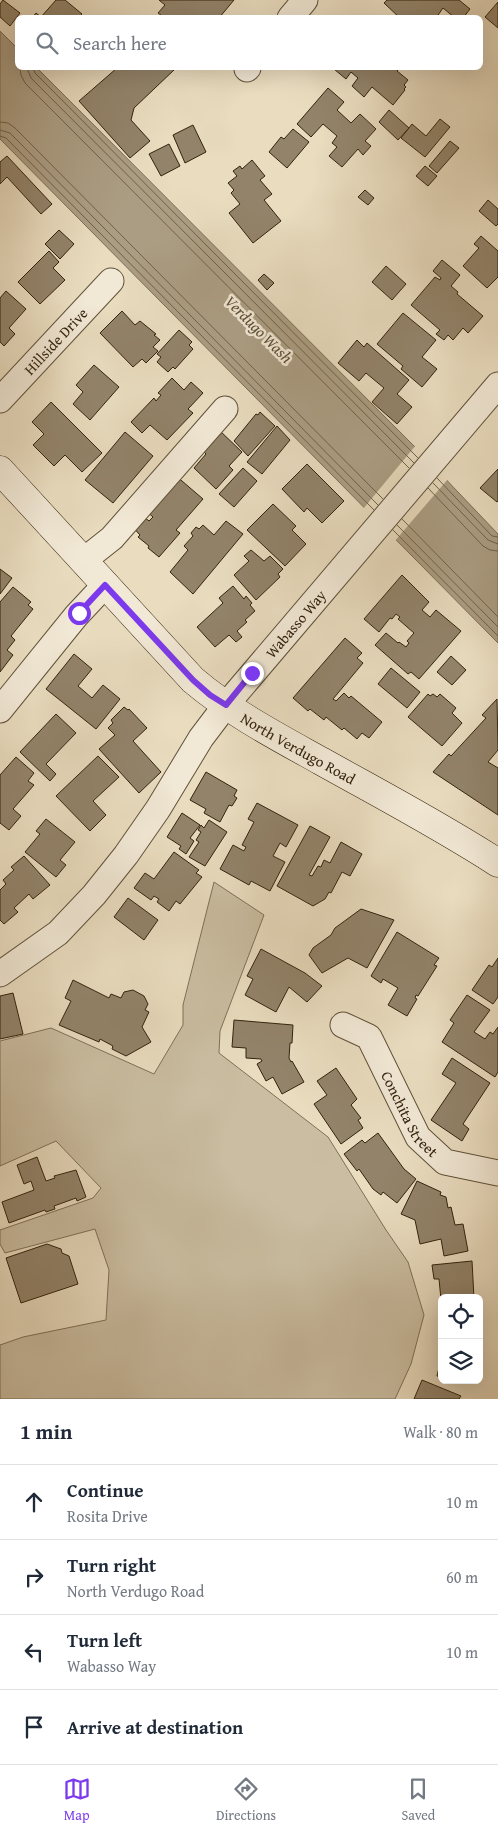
<!DOCTYPE html>
<html lang="en">
<head>
<meta charset="utf-8">
<style>
  :root { --surface:#fff; --page:#f2f2f3; --text:#1f2937; --muted:#747a83; --line:#e0e1e3; --accent:#7c3aed }
  body { margin:0; font-family:"Gentium Book Plus",serif; background:var(--page); color:var(--text) }
  .controls { position:absolute; right:15px; bottom:15px; display:grid; overflow:hidden; border-radius:8px; box-shadow:0 5px 20px #0002 }
  .controls button { width:45px; height:45px; display:grid; place-items:center; padding:0; border:0; border-bottom:1px solid var(--line); background:var(--surface); color:var(--text); font:25px sans-serif }
  .stop { position:absolute; width:15px; height:15px; margin:-11px; border:4px solid #7c3aed; border-radius:50%; background:#fff }
  .stop.end { background:#7c3aed; border-color:#fff; box-shadow:0 1px 5px #0008 }
  .list { margin:0; padding:0; list-style:none }
  h2 { display:flex; justify-content:space-between; align-items:center; height:65px; margin:0; padding:0 20px; font-size:21px }
  h2 small { font-size:16px; font-weight:400; color:var(--muted) }
  .list li { display:grid; grid-template-columns:32px 1fr auto; gap:15px; align-items:center; box-sizing:border-box; height:75px; padding:0 20px; border-top:1px solid var(--line) }
  .list b { display:block; font-size:19px; white-space:nowrap }
  .list p { margin:0; font-size:16px; white-space:nowrap; color:var(--muted) }
  .list em { font-size:16px; font-style:normal; color:var(--muted) }
  .icon { flex:none; width:28px; height:28px; fill:none; stroke:currentColor; stroke-width:2; stroke-linecap:round; stroke-linejoin:round }
  .map { position:relative; flex:none; width:498px; height:1399px; overflow:hidden }
  .search { position:absolute; background:var(--surface); box-shadow:0 5px 20px #0002; left:15px; right:15px; top:15px; height:55px; display:flex; align-items:center; gap:12px; box-sizing:border-box; padding:0 18px; border-radius:8px; color:var(--muted); font-size:19px }
  .sheet { height:365px; background:var(--surface) }
  nav { display:flex; justify-content:space-around; align-items:center; box-sizing:border-box; height:70px; border-top:1px solid var(--line); background:var(--surface); font-size:14px; color:var(--muted) }
  nav a { display:grid; justify-items:center; gap:2px }
  nav .on { color:var(--accent) }
  .map>svg:first-child { display:block }
  .green { fill:#cabda1; stroke:#7e7058 }
  .water { fill:#ab9d83; stroke:#7b6c54 }
  .pier { fill:#e9dcbf }
  .lines { fill:none; stroke-linecap:round; stroke-linejoin:round }
  .shore { stroke:#6f6048; stroke-width:1 }
  .building { fill:#92836a; stroke:#33230e }
  .minor-casing { stroke:#60513a; stroke-width:27 }
  .secondary-casing { stroke:#33230e; stroke-width:29 }
  .minor { stroke:#f1e8d5; stroke-width:25 }
  .secondary { stroke:#f1e8d5; stroke-width:28 }
  .route { stroke:#7c3aed; stroke-width:6 }
  .labels { text-anchor:middle; dominant-baseline:central; stroke-width:5; stroke-linejoin:round; paint-order:stroke }
  .street-label { font-size:15px; fill:#33230e; stroke:#f1e8d5 }
  .water-label { font-size:16px; font-style:italic; fill:#5d4e37; stroke:#f1e8d5 }
</style>
</head>
<body>
<div class="map">
<svg width="498" height="1399" viewBox="0 0 498 1399">
  <rect width="100%" height="100%" fill="#e9dcbf"/>
  <filter id="stains"><feTurbulence type="fractalNoise" baseFrequency=".004" numOctaves="4"/><feColorMatrix values="0 0 0 0 .2 0 0 0 0 .09 0 0 0 0 .02 0 0 0 .5 -.17"/></filter>
  <radialGradient id="worn" r=".72"><stop offset=".6" stop-color="#630" stop-opacity="0"/><stop offset="1" stop-color="#630" stop-opacity=".3"/></radialGradient>
  <path class="green" d="M214,882L264,915L220,1031L219,1053L328,1137L386,1230L408,1262L424,1315L411,1364L395,1399H0V1345L23,1337L106,1320L109,1270L95,1229L5,1253L0,1244V1230L93,1198L101,1188L56,1141L0,1166V1041L51,1028L154,1074L183,1025V1005Z"/>
  <path class="water" d="M0,31L17,48L18,68H37L417,449L498,534V643L0,139Z"/>
  <path class="pier" d="M416,445L448,479L394,542L363,509Z"/>
  <g class="lines">
    <path class="shore" d="M20,68L21,75L25,83L409,468
      M27,68L31,78L414,463
      M33,68L35,73L418,458
      M0,122L8,123L15,128L383,499
      M0,130L10,133L378,505
      M0,136L6,138L374,510
      M437,478L492,536L498,537
      M433,483L488,540L498,544
      M428,488L483,546L490,550L498,551
      M402,519L498,617
      M397,525L498,627
      M393,530L498,636"/>
  </g>
  <path class="building" d="M3,0L20,13L10,26L0,17V4Z
    M56,0H65L82,14L78,18H32L36,13L41,17Z
    M159,0H234L219,18H165L158,13L165,5Z
    M387,0H459L470,9L463,18H455L443,8L436,18H400L384,3Z
    M498,2V28L485,17Z
    M117,68H173L175,69L134,108L131,120L150,141L130,158L79,101Z
    M335,68H400L397,71L408,80L404,85L406,87L404,89L405,90L393,105L372,87L364,97L352,86L358,78L351,72L346,79L334,69Z
    M328,88L344,102L337,110L351,123L360,114L376,129L365,141L371,146L363,155L358,149L342,167L329,156L337,147L332,143L337,136L323,124L311,137L297,124Z
    M389,110L409,128L398,140L379,122Z
    M440,119L450,127L425,157L401,138L412,124L426,136Z
    M193,125L206,152L185,163L173,135Z
    M293,129L309,142L287,168L269,152L281,137L284,139Z
    M450,141L459,148L437,173L429,166Z
    M169,144L180,166L161,176L149,154Z
    M7,156L52,204L41,214L7,177L0,184V162Z
    M252,160L265,176L260,180L272,194L264,200L281,221L253,243L229,213L240,204L231,193L234,190L228,183L237,176L233,171L240,166L242,169Z
    M425,166L437,176L428,186L416,176Z
    M365,190L374,198L368,205L358,197Z
    M488,200L498,209V224L496,226L479,211Z
    M59,230L74,244L60,259L45,244Z
    M481,236L498,251V277L487,288L463,266L479,248L474,244Z
    M49,251L59,262L53,268L65,280L40,304L18,282Z
    M442,260L460,275L451,286L458,292L457,294L483,316L468,333L463,328L453,340L448,335L444,340L436,334L440,330L411,305L435,277L440,280L441,278L433,271Z
    M386,266L406,284L392,300L372,282Z
    M264,274L274,283L267,290L258,280Z
    M6,291L26,309L9,328L15,334L4,346L0,342V298Z
    M122,311L135,325L140,321L156,334L154,335L160,340L153,347L158,351L146,363L142,359L133,367L100,333Z
    M403,313L436,340L422,357L437,369L422,387L401,369L403,366L377,344Z
    M179,330L192,342L189,345L193,349L175,369L173,367L168,372L157,362L161,357L157,354Z
    M357,340L364,347L367,343L409,380L397,394L412,407L397,424L372,402L384,388L366,373L359,381L338,363Z
    M94,365L119,387L90,420L73,404L83,392L76,385Z
    M172,378L184,390L191,382L203,393L188,409L193,413L167,440L150,425L142,433L131,422L154,398L156,401L161,395L158,393Z
    M51,402L102,453L82,472L65,455L54,466L33,445L44,434L32,422Z
    M260,412L275,426L248,456L234,441L256,414L258,415Z
    M277,426L290,440L262,474L247,462Z
    M218,429L242,452L229,466L233,470L216,489L194,468L206,454L200,448Z
    M125,432L153,456L113,503L85,480Z
    M307,464L344,501L322,523L307,508L304,512L282,489Z
    M243,468L257,481L234,507L219,494Z
    M498,469V501L497,502L480,488Z
    M175,475L203,499L176,530L180,533L159,557L148,548L149,546L138,537L140,535L130,524L139,513L149,521L153,517L145,510Z
    M273,504L296,526L292,530L306,544L285,566L247,530Z
    M226,521L243,534L193,594L170,572L188,550L184,546L193,536L191,533L196,527L199,529L203,525L214,535Z
    M251,550L264,561L270,556L283,569L278,574L280,577L256,600L234,575L249,561L244,556Z
    M0,569L12,578L0,594Z
    M402,575L429,602L422,610L430,617L436,610L461,631L419,679L411,672L408,674L375,645L386,633L398,643L399,642L406,647L409,643L407,641L414,633L398,619L400,617L396,614L392,619L390,618L379,632L364,619Z
    M233,586L244,599L246,596L252,603L250,605L255,611L245,620L247,622L237,631L242,637L236,642L229,635L215,647L197,627L223,603L219,598Z
    M13,587L31,602L28,605L33,609L11,636L15,640L7,650L13,655L0,672V602Z
    M345,638L362,653L357,658L363,663L333,699L336,701L344,693L349,698L351,696L382,722L369,738L362,733L357,739L344,728L342,730L326,717L324,720L310,709L308,711L293,698Z
    M74,654L92,669L78,686L92,698L103,685L120,699L96,729L46,689Z
    M451,656L466,670L452,685L437,672Z
    M391,668L420,692L407,708L378,684Z
    M428,694L430,696L433,694L437,697L440,694L456,708L452,713L462,723L442,746L408,717Z
    M497,699L498,750L488,762L498,768V815L433,772L449,754L451,756L486,718L482,715Z
    M124,707L128,710L129,709L147,728L133,741L161,772L139,793L99,749L115,735L108,728L113,723L111,720Z
    M56,714L76,733L46,764L56,774L50,781L20,752Z
    M98,756L119,777L93,801L106,815L90,831L56,796Z
    M16,757L34,773L28,781L34,785L13,809L21,816L9,830L0,823V775Z
    M206,772L237,790L234,796L237,798L232,806L229,805L220,822L204,813L206,809L190,800Z
    M257,803L298,825L286,847L280,843L273,856L285,862L270,891L251,881L249,885L220,869L233,845L244,851L246,847L242,845L254,822L248,819Z
    M182,813L200,825L190,838L194,841L186,854L179,849L181,846L167,837Z
    M46,819L75,842L60,860L66,865L56,877L25,852L40,834L36,831Z
    M209,820L227,832L205,866L189,857L199,842L196,840L201,832L198,830L201,825L204,828Z
    M310,826L330,837L309,875L312,876L318,866L321,867L324,860L330,863L341,842L362,854L350,876L342,872L331,893L329,892L325,899L313,906L277,886Z
    M174,852L199,870L196,873L202,877L180,904L176,901L169,911L157,902L159,899L154,896L151,900L134,888L145,873L154,879Z
    M24,856L50,885L33,899L29,894L14,908L18,912L4,924L0,920V890L6,884L3,880L14,870L11,867Z
    M128,898L158,920L144,940L114,917Z
    M361,909L394,920L367,968L348,958L322,973L309,955L313,948L331,935L335,928Z
    M397,932L439,958L434,965L437,966L418,996L416,995L415,998L417,999L407,1016L388,1005L398,988L383,979L381,983L371,976Z
    M261,949L305,973L322,986L307,1002L289,987L276,1012L245,995L253,979L247,976Z
    M498,958V997L493,1004L472,990L489,965L492,967Z
    M73,980L109,998L111,994L121,998L124,992L133,990L144,996L148,1004L145,1010L149,1012L142,1027L151,1042L126,1056L112,1049L113,1046L100,1039L99,1042L59,1025L71,1001L65,998Z
    M13,993L23,1034L0,1039V996Z
    M467,995L490,1010L474,1032L485,1039L490,1032L493,1034L498,1027V1072L495,1077L442,1042L454,1023L450,1020Z
    M234,1020L293,1025L292,1043H290L289,1058L291,1062L292,1061L304,1082L282,1094L273,1077L266,1081L257,1064L262,1061L261,1059L246,1058V1048L232,1047Z
    M452,1058L490,1083L463,1124L469,1129L462,1141L431,1120L456,1083L442,1074Z
    M336,1068L357,1099L351,1105L361,1118L358,1120L363,1128L341,1144L314,1104L327,1095L317,1081Z
    M378,1133L404,1169L416,1179L397,1203L383,1192L381,1195L373,1189L359,1169L357,1171L344,1154L362,1140L365,1143Z
    M37,1157L46,1181L55,1178L54,1176L76,1170L86,1197L77,1201L76,1198L54,1206L55,1209L46,1212L45,1210L9,1223L2,1202L34,1190L31,1181L24,1184L17,1165Z
    M417,1181L441,1192L440,1195L446,1197L448,1208L451,1207L455,1225L463,1224L468,1251L444,1256L441,1239L420,1244L415,1220L401,1214Z
    M47,1244L61,1249L62,1253L69,1256L78,1284L21,1303L6,1258Z
    M472,1261L474,1298H442V1310L439,1279H434L432,1265Z
    M442,1355V1377L437,1376Z
    M422,1380L461,1396L459,1399H414Z"/>
  <g class="lines">
    <defs>
      <g id="minor">
        <path d="M290,18L305,0"/>
        <path d="M247,69L248,68"/>
        <path id="s1" d="M0,400L111,281"/>
        <path d="M83,561L112,538L225,409"/>
        <path d="M0,710L76,616L105,585"/>
        <path id="s2" d="M0,974L58,933L94,895L126,855L158,809L201,738L226,705L498,385"/>
        <path id="s3" d="M343,1025L369,1037L418,1137L445,1162L498,1173"/>
      </g>
      <g id="secondary">
        <path id="s4" d="M0,470L193,680C232,713 276,736 321,761C380,794 441,826 498,863"/>
      </g>
    </defs>
    <use href="#minor" class="minor-casing"/>
    <use href="#secondary" class="secondary-casing"/>
    <use href="#minor" class="minor"/>
    <use href="#secondary" class="secondary"/>
  </g>
  <g class="lines">
    <path class="route" d="M79,613L105,585L193,680L210,695L226,705L252,673"/>
  </g>
  <g class="labels">
    <g class="street-label">
      <text stroke="none"><textPath href="#s1" startOffset="81">Hillside Drive</textPath></text>
      <text stroke="none"><textPath href="#s2" startOffset="462">Wabasso Way</textPath></text>
      <text stroke="none"><textPath href="#s4" startOffset="411">North Verdugo Road</textPath></text>
      <text stroke="none"><textPath href="#s3" startOffset="116">Conchita Street</textPath></text>
    </g>
    <g class="water-label">
      <text transform="translate(259 329) rotate(45)">Verdugo Wash</text>
    </g>
  </g>
  <rect width="100%" height="100%" filter="url(#stains)"/>
  <rect width="100%" height="100%" fill="url(#worn)"/>
</svg>
<div class="controls">
<button><svg class="icon" aria-label="locate" viewBox="0 0 24 24"><circle cx="12" cy="12" r="6"/><path d="M12 2v4M12 18v4M2 12h4M18 12h4"/></svg></button>
<button><svg class="icon" aria-label="layers" viewBox="0 0 24 24"><path d="M12 4l9 5-9 5-9-5zM3 14l9 5 9-5"/></svg></button>
</div>
<div class="stop" style="left:79px;top:613px"></div>
<div class="stop end" style="left:252px;top:673px"></div>
<div class="search"><svg class="icon" aria-label="search" viewBox="0 0 24 24"><circle cx="10" cy="10" r="6"/><path d="M15 15l6 6"/></svg>Search here</div>
</div>
<section class="sheet">
<h2>1 min<small>Walk · 80 m</small></h2>
<ul class="list">
<li><svg class="icon" aria-label="ahead" viewBox="0 0 24 24"><path d="M12 20V5M6 11l6-6 6 6"/></svg><div><b>Continue</b><p>Rosita Drive</p></div><em>10 m</em></li>
<li><svg class="icon" aria-label="right" viewBox="0 0 24 24"><path d="M7 20v-9h11M14 6l5 5-5 5"/></svg><div><b>Turn right</b><p>North Verdugo Road</p></div><em>60 m</em></li>
<li><svg class="icon" aria-label="left" viewBox="0 0 24 24"><path d="M17 20v-9H6M10 6l-5 5 5 5"/></svg><div><b>Turn left</b><p>Wabasso Way</p></div><em>10 m</em></li>
<li><svg class="icon" aria-label="arrive" viewBox="0 0 24 24"><path d="M6 21V4h12l-3 4 3 4H6"/></svg><div><b>Arrive at destination</b></div></li>
</ul>
</section>
<nav>
<a class="on"><svg class="icon" aria-label="map" viewBox="0 0 24 24"><path d="M3 6l6-2 6 2 6-2v14l-6 2-6-2-6 2zM9 4v14M15 6v14"/></svg>Map</a>
<a><svg class="icon" aria-label="directions" viewBox="0 0 24 24"><path d="M12 3l9 9-9 9-9-9zM9 14v-3h6M13 9l2 2-2 2"/></svg>Directions</a>
<a><svg class="icon" aria-label="saved" viewBox="0 0 24 24"><path d="M7 4h10v16l-5-4-5 4z"/></svg>Saved</a>
</nav>
</body>
</html>
